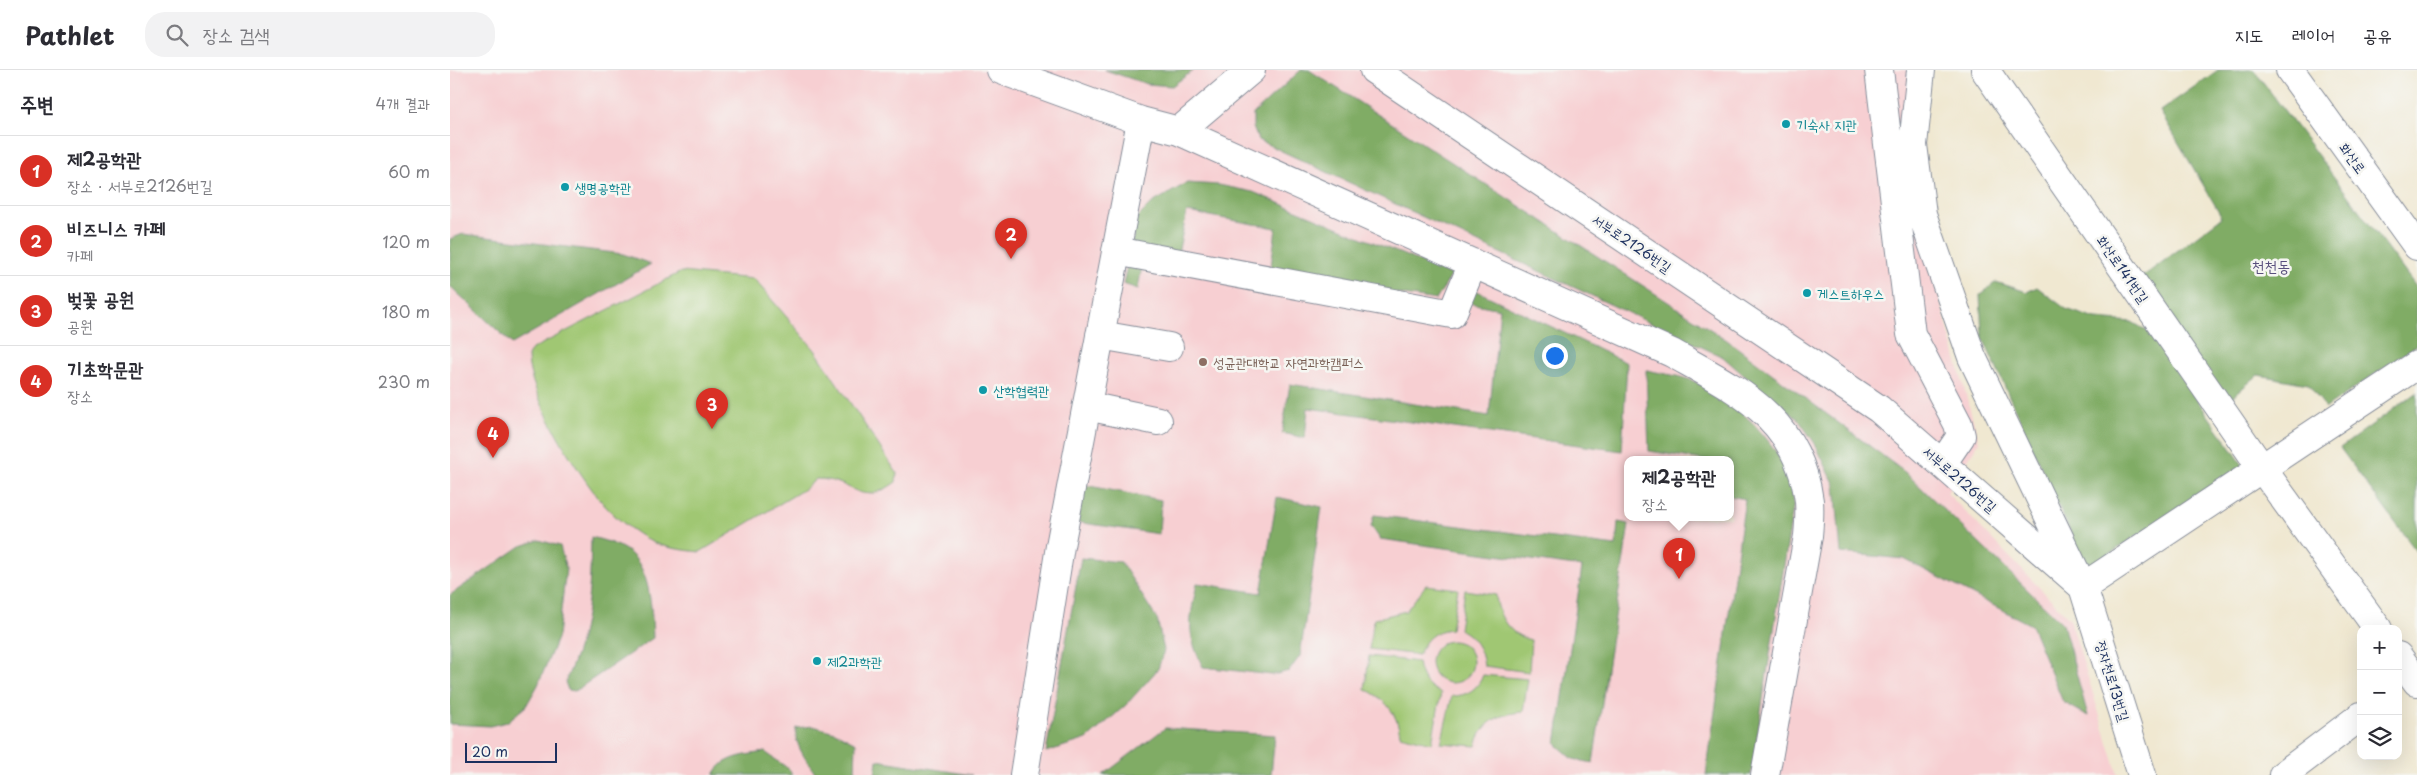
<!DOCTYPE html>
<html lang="ko">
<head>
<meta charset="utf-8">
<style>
  :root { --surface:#fff; --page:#f2f2f3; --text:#2b2b33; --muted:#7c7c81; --line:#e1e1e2; --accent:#d93025 }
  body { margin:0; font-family:"Playpen Sans","Poor Story",sans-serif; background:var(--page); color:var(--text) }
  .controls { position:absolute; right:15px; bottom:15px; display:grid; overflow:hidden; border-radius:10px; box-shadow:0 5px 20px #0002 }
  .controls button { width:45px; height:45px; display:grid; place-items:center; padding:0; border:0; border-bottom:1px solid var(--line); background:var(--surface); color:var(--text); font:25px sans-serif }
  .scale { position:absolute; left:15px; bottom:12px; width:92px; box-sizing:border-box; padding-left:5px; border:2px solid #1b2f5e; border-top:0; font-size:14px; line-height:18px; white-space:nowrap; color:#1b2f5e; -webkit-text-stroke:4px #f6f6f2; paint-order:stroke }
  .you { position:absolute; left:1104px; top:285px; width:18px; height:18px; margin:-12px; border:4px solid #fff; border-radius:50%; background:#1a73e8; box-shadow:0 0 0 8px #1a73e833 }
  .badge { display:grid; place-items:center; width:32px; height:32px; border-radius:50%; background:var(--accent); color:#fff; font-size:16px; font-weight:700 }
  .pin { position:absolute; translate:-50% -41px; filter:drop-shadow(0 1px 2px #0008) }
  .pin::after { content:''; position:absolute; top:26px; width:18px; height:15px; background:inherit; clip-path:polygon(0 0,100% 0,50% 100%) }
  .popup { position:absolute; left:1174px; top:386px; width:110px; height:65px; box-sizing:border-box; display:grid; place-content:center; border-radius:10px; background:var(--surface); filter:drop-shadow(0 1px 4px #0005); font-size:16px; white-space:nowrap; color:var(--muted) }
  .popup b { font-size:19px; color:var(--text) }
  .popup::after { content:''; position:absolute; left:50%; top:100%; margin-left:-10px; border:10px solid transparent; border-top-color:var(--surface) }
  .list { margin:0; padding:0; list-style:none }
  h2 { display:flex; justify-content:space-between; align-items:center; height:65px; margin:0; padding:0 20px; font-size:21px }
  h2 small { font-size:16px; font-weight:400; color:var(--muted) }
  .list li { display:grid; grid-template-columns:32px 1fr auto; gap:15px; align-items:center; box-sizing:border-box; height:70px; padding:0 20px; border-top:1px solid var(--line) }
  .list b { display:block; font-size:19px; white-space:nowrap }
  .list p { margin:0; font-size:16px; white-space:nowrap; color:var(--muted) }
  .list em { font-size:16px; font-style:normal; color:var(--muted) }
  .icon { flex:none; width:28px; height:28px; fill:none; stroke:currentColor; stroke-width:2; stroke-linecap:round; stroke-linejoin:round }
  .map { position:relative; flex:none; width:1967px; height:705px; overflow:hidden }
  header { display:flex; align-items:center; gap:30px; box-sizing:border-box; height:70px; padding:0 25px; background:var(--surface); border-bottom:1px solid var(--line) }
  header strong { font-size:24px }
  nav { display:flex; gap:28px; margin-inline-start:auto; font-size:18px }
  .search { width:350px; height:45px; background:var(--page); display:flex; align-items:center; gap:12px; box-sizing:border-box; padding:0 18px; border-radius:20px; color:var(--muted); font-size:19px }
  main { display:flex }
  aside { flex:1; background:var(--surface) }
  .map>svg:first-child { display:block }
  .built { fill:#f7cfd2; fill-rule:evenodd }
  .green { fill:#a0c773; stroke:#5e7b68 }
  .forest { fill:#80ac65; stroke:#4e6e62 }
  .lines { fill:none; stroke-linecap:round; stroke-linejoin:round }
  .minor-casing { stroke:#868c98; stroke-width:30 }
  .minor { stroke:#fff; stroke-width:28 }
  .culture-dot { fill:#0f9aa8; stroke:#f6f6f2; stroke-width:2 }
  .education-dot { fill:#8d6e63; stroke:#f6f6f2; stroke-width:2 }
  .labels { text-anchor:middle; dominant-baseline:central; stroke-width:5; stroke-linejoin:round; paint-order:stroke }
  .culture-label { font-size:14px; fill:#0d838f; stroke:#f6f6f2; text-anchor:start }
  .street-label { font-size:14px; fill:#1b2f5e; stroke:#f6f6f2 }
  .education-label { font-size:14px; fill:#785e54; stroke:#f6f6f2; text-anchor:start }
  .quarter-label { font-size:16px; fill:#5a507e; stroke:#f6f6f2 }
</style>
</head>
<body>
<header>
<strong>Pathlet</strong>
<div class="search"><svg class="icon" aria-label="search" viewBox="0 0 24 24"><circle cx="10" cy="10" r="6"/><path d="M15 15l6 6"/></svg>장소 검색</div>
<nav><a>지도</a><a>레이어</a><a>공유</a></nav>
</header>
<main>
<aside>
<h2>주변<small>4개 결과</small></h2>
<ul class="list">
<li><span class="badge">1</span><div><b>제2공학관</b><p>장소 · 서부로2126번길</p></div><em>60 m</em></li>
<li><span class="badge">2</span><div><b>비즈니스 카페</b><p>카페</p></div><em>120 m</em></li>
<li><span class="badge">3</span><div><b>벚꽃 공원</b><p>공원</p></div><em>180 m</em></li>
<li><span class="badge">4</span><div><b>기초학문관</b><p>장소</p></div><em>230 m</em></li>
</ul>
</aside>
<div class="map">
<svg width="1967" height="705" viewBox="0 0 1967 705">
  <rect width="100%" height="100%" fill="#f6f6f2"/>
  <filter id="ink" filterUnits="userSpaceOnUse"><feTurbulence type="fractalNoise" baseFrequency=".02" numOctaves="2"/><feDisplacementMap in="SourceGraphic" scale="10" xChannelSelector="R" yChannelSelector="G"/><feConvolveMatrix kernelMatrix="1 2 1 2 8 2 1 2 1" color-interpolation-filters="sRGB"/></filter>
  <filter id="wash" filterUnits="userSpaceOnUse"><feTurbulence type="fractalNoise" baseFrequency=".0096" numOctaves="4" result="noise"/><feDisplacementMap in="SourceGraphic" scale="20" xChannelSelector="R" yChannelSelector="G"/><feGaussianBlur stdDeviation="1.12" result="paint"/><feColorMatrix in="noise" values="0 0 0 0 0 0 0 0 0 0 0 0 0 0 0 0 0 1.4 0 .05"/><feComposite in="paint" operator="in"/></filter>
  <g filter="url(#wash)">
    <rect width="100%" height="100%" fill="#f0e8d1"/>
    <path class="built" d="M0,0H1465L1485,212L1529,372L1497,423L1620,549L1668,705H0ZM1178,390H1280V448H1178Z"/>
    <path class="green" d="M231,202L304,209L365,280L447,403L446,412C407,440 406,409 366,409L356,418L250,482C234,480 212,478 198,470C185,462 172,453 161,442C134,416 77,323 78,286L82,279Z
      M976,515L1008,519L1001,559C984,561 975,568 969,585L919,579L924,549L956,541Z
      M1015,520L1046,525C1048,547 1059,565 1081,570L1079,602L1034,596C1032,579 1024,566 1009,559Z
      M981 592a21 21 0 1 1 42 0a21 21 0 1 1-42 0Z
      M919,586L968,592C970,607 977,617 991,623L982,673L950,665C947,642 935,629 915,619Z
      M1033,605L1078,609L1073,642C1049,644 1033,651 1026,676L991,673L1002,626C1017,626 1028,619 1033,605Z"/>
    <path class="forest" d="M655,0H744L722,16L697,14Z
      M851,0H859L1277,270L1456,403L1613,554L1638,646L1613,632L1581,555L1454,489L1391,483L1385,415L1364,372L1348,349L1313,322L1273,287L808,70L803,57V44Z
      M1768,0H1804L1967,218V275L1876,338L1858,314L1808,305L1776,332L1691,208L1772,147L1710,41Z
      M737,113L769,115L803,122L1002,205L986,230L820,204L826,158L737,142L725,197L693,190L688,219L673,214L687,148L702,133Z
      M13,164L173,184L201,194L62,274L0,216V169Z
      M1546,212L1577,222L1587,217L1616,239L1646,249L1682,252L1699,262L1793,395L1637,499L1532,266L1530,225Z
      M1023,219L1177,293L1172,381L858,338L855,368L832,363L840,314L1039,346L1050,239L1020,233Z
      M1196,300C1210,303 1227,305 1241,310C1280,326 1323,366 1338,405C1341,413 1342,423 1344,432L1301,705H1256L1295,429L1280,426V390H1253L1199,381Z
      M1967,322V482L1890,378Z
      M635,415L711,430L709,464L626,452Z
      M827,427L872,437L850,586L839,601L822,605L753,597C735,561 740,550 747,513L811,523Z
      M924,445L1166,476L1168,452L1179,454L1143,693L1123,689L1106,674L1132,497L930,469L921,456Z
      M141,467C154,470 174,476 183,486C201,505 202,543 203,568L125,621L118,620L115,612C139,560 140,522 141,467Z
      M89,470L110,476L116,499L108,566L88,615L76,636L57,652L40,656L0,654V525L71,476Z
      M631,488L671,492L707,549L714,580L708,599L676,635L637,669L596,682Z
      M363,656L385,662L406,673L405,705H366C357,690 344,676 346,658Z
      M715,658L825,665L821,705H653Z
      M315,682L339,699L342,705H264C273,686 296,685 315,682Z
      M427,690L522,705H425Z"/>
  </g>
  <g filter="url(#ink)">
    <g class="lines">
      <defs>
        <path id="minor" d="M551,0L691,51L729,61L1222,283C1289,321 1348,347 1359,431C1360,443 1359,455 1358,466L1315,705
          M924,0L1429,339L1633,517
          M1429,0L1461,264L1508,354L1511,366L1492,394
          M1471,0L1463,75L1472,144L1522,287L1633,517L1692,705
          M1535,0L1811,397L1928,559
          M1840,0L1967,176
          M729,61L801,0
          M666,181L1002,244L1023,193
          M650,265L719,277
          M637,336L708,351
          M1633,517L1967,295
          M1948,586L1967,612
          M574,705L610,476L691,51
          M1833,705L1911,646"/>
      </defs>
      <use href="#minor" class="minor-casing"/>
      <use href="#minor" class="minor"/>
    </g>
  </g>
  <g class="culture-dot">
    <circle cx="1336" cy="54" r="5"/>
    <circle cx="115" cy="117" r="5"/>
    <circle cx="1357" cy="223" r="5"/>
    <circle cx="533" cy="320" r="5"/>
    <circle cx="367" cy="591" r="5"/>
  </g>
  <circle class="education-dot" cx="753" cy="292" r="5"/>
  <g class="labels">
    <g class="culture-label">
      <text x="1346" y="54">기숙사 지관</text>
      <text x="125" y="117">생명공학관</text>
      <text x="1367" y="223">게스트하우스</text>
      <text x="543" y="320">산학협력관</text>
      <text x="377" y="591">제2과학관</text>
    </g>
    <g class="street-label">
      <text transform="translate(1903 88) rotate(54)">화산로</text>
      <text transform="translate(1182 173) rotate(34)">서부로2126번길</text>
      <text transform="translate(1673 199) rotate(55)">화산로141번길</text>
      <text transform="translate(1510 409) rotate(41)">서부로2126번길</text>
      <text transform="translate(1663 611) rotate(73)">정자천로13번길</text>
    </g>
    <g class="education-label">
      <text x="763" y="292">성균관대학교 자연과학캠퍼스</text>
    </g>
    <g class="quarter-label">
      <text x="1821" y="195">천천동</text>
    </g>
  </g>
</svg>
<div class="controls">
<button>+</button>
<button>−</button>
<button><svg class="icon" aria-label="layers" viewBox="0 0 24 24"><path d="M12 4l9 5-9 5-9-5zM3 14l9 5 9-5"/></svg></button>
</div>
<div class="scale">20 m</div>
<div class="you"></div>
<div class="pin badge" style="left:1229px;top:509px">1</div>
<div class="popup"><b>제2공학관</b>장소</div>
<div class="pin badge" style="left:561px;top:189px">2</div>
<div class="pin badge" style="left:262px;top:359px">3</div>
<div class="pin badge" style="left:43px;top:388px">4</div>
</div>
</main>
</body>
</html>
